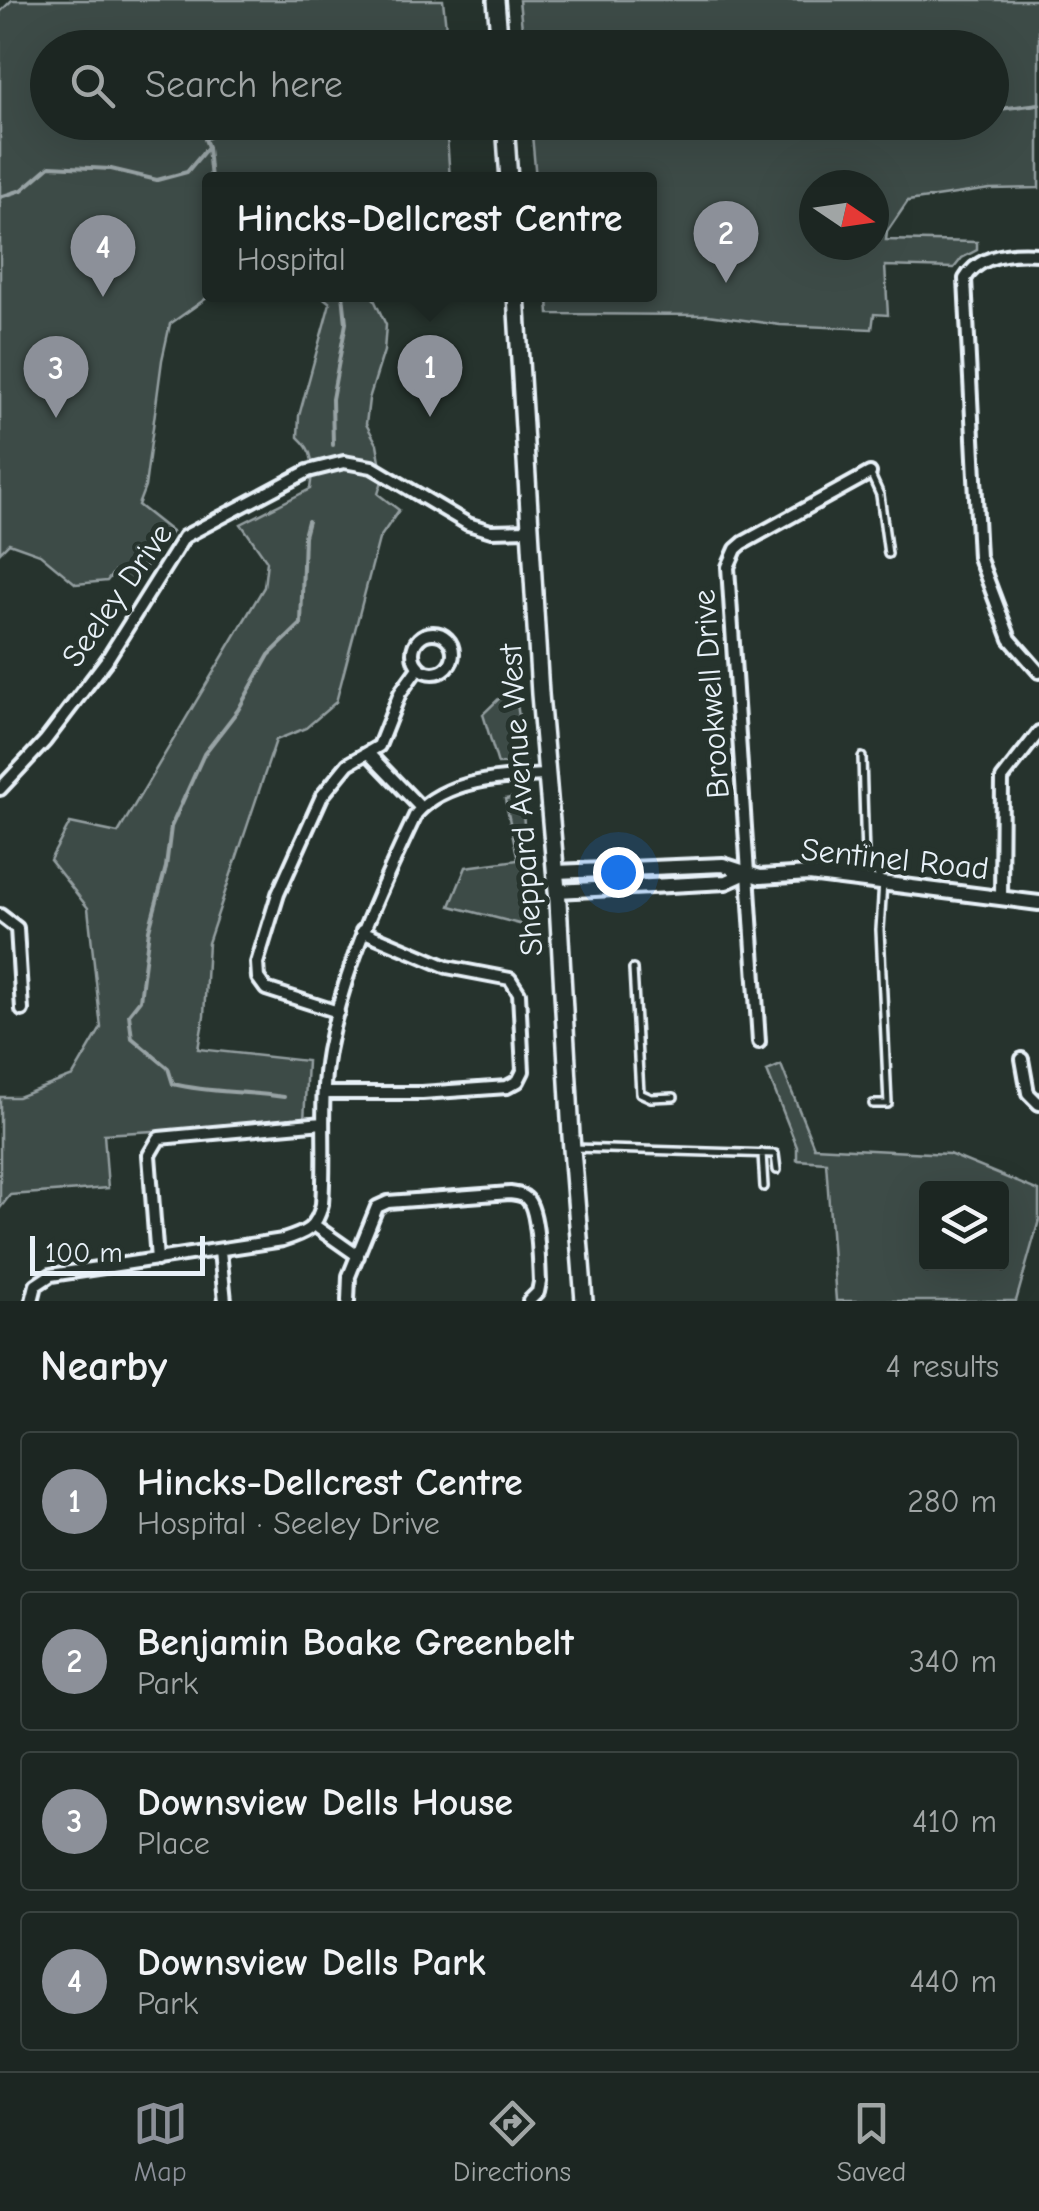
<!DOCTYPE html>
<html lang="en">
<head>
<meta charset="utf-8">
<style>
  :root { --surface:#1c2622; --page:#29322f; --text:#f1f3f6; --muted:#a0a5a5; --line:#3a4340; --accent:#8c9099 }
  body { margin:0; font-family:"Comic Neue",sans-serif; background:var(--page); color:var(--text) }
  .controls { position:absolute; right:30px; bottom:30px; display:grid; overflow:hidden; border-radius:10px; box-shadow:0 10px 40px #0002 }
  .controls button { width:90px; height:90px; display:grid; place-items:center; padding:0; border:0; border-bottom:2px solid var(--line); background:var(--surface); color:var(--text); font:50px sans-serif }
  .compass { position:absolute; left:799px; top:170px; width:90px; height:90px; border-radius:50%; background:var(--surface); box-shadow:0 10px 40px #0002; rotate:103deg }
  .scale { position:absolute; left:30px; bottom:25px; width:175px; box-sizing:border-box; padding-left:10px; border:5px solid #e8f1f8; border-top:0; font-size:28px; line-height:35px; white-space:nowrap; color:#e8f1f8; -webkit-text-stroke:8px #26332d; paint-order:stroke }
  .you { position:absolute; left:618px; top:872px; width:35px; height:35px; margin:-25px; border:8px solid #fff; border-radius:50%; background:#1a73e8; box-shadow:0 0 0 15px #1a73e833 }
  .badge { display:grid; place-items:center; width:65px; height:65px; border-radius:50%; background:var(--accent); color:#fff; font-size:32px; font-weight:700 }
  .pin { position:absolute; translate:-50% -82px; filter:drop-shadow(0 2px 5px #0008) }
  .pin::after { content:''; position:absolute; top:52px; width:35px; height:30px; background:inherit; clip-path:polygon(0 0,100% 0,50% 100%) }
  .popup { position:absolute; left:202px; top:172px; width:455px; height:130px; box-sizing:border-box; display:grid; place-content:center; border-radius:10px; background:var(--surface); filter:drop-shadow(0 2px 8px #0005); font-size:32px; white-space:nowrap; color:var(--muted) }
  .popup b { font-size:38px; color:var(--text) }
  .popup::after { content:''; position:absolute; left:50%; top:100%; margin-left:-20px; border:20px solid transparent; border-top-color:var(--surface) }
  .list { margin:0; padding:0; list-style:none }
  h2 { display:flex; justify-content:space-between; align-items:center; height:130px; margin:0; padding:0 40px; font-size:42px }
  h2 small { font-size:32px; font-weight:400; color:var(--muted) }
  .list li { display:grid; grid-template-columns:65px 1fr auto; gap:30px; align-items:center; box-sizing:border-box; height:140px; margin:0 20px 20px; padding:0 20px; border:2px solid var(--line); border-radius:10px }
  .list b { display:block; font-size:38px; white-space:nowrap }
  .list p { margin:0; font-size:32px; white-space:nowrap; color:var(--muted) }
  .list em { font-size:32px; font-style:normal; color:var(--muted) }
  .icon { flex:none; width:55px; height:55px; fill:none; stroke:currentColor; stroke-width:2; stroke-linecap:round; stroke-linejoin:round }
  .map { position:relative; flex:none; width:1039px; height:1301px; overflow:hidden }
  .search { position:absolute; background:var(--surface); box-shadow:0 10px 40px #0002; left:30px; right:30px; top:30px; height:110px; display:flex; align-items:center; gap:25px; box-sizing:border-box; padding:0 35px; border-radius:55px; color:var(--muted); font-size:38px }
  .sheet { height:770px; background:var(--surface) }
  nav { display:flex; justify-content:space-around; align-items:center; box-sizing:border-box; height:140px; border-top:2px solid var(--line); background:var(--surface); font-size:28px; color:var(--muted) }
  nav a { display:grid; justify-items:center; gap:5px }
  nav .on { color:var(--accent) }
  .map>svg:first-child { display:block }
  .green { fill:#3e4b47; stroke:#939ea0; stroke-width:2.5; fill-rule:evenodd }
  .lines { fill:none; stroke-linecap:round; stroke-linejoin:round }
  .stream { stroke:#98a3a5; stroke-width:4 }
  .service-casing { stroke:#e8f1f8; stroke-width:12 }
  .minor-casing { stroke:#e8f1f8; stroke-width:18 }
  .tertiary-casing { stroke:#e8f1f8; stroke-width:20 }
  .secondary-casing { stroke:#e8f1f8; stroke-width:22 }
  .service { stroke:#26332d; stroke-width:5 }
  .minor { stroke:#26332d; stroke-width:10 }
  .tertiary { stroke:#26332d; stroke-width:12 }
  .secondary { stroke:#26332d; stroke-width:15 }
  .labels { text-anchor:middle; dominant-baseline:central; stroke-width:10; stroke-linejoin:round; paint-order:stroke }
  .street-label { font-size:32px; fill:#e8f1f8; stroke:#26332d }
</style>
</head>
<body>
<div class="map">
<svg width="1039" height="1301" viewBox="0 0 1039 1301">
  <rect width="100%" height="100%" fill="#26332d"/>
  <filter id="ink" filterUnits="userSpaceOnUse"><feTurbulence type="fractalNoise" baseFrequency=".01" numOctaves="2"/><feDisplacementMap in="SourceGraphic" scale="20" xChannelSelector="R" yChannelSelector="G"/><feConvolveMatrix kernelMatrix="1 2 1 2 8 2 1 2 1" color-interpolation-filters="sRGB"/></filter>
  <g filter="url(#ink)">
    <path class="green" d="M12,0H443L448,47L48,48V122L446,123L450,179L210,180L211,295L170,324L162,360L145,487L138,505L172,532L153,554L134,588L114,572L107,581L76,584L40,554L9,543L0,552V12Z
      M519,0H1039V188L990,189L908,201L887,232L886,240L977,242V250L962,258L954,268L885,266L888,315L874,314L872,329L780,325L708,315L549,314L548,298L544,297L547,295L650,294V180L536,179L531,123L992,122V48L524,47ZM814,185H874V245H814Z
      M320,295H372L386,325L384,351L369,399L366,424L377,444L383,478L378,494L399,510L379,539L336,702L306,728L276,740L208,943L204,1016L198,1049L307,1061L304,1122L104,1134L108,1188L10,1195L0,1208V1097H18L73,1076L101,1028L88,908L50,860L70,823L118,833L264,587L267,561L241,524L310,489C313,467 316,453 298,437L299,416L330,303Z
      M514,684L526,763L498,764L483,714Z
      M522,796L531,927L450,906L466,867L518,860L505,799Z
      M781,1065L814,1147L949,1154L1039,1191V1220L1016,1301H836L826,1162L797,1160V1147L767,1071ZM926,1188H1002V1264H926Z"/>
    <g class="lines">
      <path class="stream" d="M721,48L738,42L750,48
        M992,110L1039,104
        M416,122L466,138
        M639,122L642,126L679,136L719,122
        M537,124L542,122
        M208,147L211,180
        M0,197L22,190L50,166L111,169L157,180L187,172L208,147L205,139L241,122
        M333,445L332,399L346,323L343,294
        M284,1097C246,1091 210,1093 173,1084L168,1068L132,1038L129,1014L140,1000L149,930L166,867L171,827L204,754L238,710L269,655L301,624L304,536L308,521"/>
      <defs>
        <path id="service" d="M871,475L880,495L888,554
          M862,757L865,858L883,882L880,930L888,1104H873
          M633,969L640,1093L651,1098L674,1097
          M574,1148L775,1154L777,1170
          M762,1153L764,1187"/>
        <path id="minor" d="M1039,254C1013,252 979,254 965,279L979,557L1010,639L1039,672
          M413 653a20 20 0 1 1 40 0a20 20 0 1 1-40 0Z
          M369,754L421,808
          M0,789L45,741L106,661L184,537L308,471L344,462L372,467L468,524L491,531L529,530
          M1001,898L1002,779L1039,732
          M0,915L17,928L22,1010
          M338,1012L266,989L258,978L257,963L278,894L322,796L348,764L379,746L400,693L418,668
          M759,1042L728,567L736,549L743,543L870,473
          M1022,1059L1028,1093L1039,1104
          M324,1093H422L507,1087L518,1081L523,1071L519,993L510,979L447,967L362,931
          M314,1225L358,1256
          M220,1251L225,1301
          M157,1260L149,1155L159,1138L323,1123
          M32,1301L36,1285L51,1275L283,1240C305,1233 317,1229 322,1204C326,1154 319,1102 328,1051C344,967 380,890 416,814C446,779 504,777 547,775
          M348,1301L349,1276L377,1207L388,1202L510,1193C516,1194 522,1194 526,1198C539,1208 539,1264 540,1282L538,1292L529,1301"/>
        <path id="tertiary" d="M556,872L723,865L760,877L809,874L1039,903
          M557,891L726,882L746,873"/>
        <path id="secondary" d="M496,0L500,48
          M505,122L509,180
          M516,294L540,694L558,902L571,1136L584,1301"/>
      </defs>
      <use href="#service" class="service-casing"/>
      <use href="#minor" class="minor-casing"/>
      <use href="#tertiary" class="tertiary-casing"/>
      <use href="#secondary" class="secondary-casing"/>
      <use href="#service" class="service"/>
      <use href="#minor" class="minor"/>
      <use href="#tertiary" class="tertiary"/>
      <use href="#secondary" class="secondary"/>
    </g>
  </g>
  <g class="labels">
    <g class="street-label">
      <text transform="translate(117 595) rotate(-55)">Seeley Drive</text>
      <text transform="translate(711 694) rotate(-94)">Brookwell Drive</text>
      <text transform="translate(521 800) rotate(-94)">Sheppard Avenue West</text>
      <text transform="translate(895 859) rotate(6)">Sentinel Road</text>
    </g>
  </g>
</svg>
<div class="controls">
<button><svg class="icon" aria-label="layers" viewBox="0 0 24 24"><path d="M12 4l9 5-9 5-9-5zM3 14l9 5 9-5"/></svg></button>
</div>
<svg class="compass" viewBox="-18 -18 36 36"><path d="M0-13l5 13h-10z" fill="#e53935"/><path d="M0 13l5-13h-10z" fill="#a0a5a5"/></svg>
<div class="scale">100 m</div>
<div class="you"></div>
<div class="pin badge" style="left:430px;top:417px">1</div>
<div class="popup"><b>Hincks-Dellcrest Centre</b>Hospital</div>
<div class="pin badge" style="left:726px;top:283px">2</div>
<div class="pin badge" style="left:56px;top:418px">3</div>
<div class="pin badge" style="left:103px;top:297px">4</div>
<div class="search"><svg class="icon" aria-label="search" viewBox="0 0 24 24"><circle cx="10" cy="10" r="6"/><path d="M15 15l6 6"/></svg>Search here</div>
</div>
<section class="sheet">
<h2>Nearby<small>4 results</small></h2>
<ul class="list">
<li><span class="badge">1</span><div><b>Hincks-Dellcrest Centre</b><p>Hospital · Seeley Drive</p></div><em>280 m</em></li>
<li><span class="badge">2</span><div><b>Benjamin Boake Greenbelt</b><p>Park</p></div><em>340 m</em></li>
<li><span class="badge">3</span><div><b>Downsview Dells House</b><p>Place</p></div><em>410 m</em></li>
<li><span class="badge">4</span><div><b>Downsview Dells Park</b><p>Park</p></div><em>440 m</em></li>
</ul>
</section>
<nav>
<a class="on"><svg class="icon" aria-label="map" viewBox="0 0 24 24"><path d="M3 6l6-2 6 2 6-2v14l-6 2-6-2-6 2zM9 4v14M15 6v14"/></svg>Map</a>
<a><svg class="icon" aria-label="directions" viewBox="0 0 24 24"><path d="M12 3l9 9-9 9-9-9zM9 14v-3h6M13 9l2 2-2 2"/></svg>Directions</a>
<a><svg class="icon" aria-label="saved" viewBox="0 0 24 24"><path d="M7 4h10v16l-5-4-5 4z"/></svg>Saved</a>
</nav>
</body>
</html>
